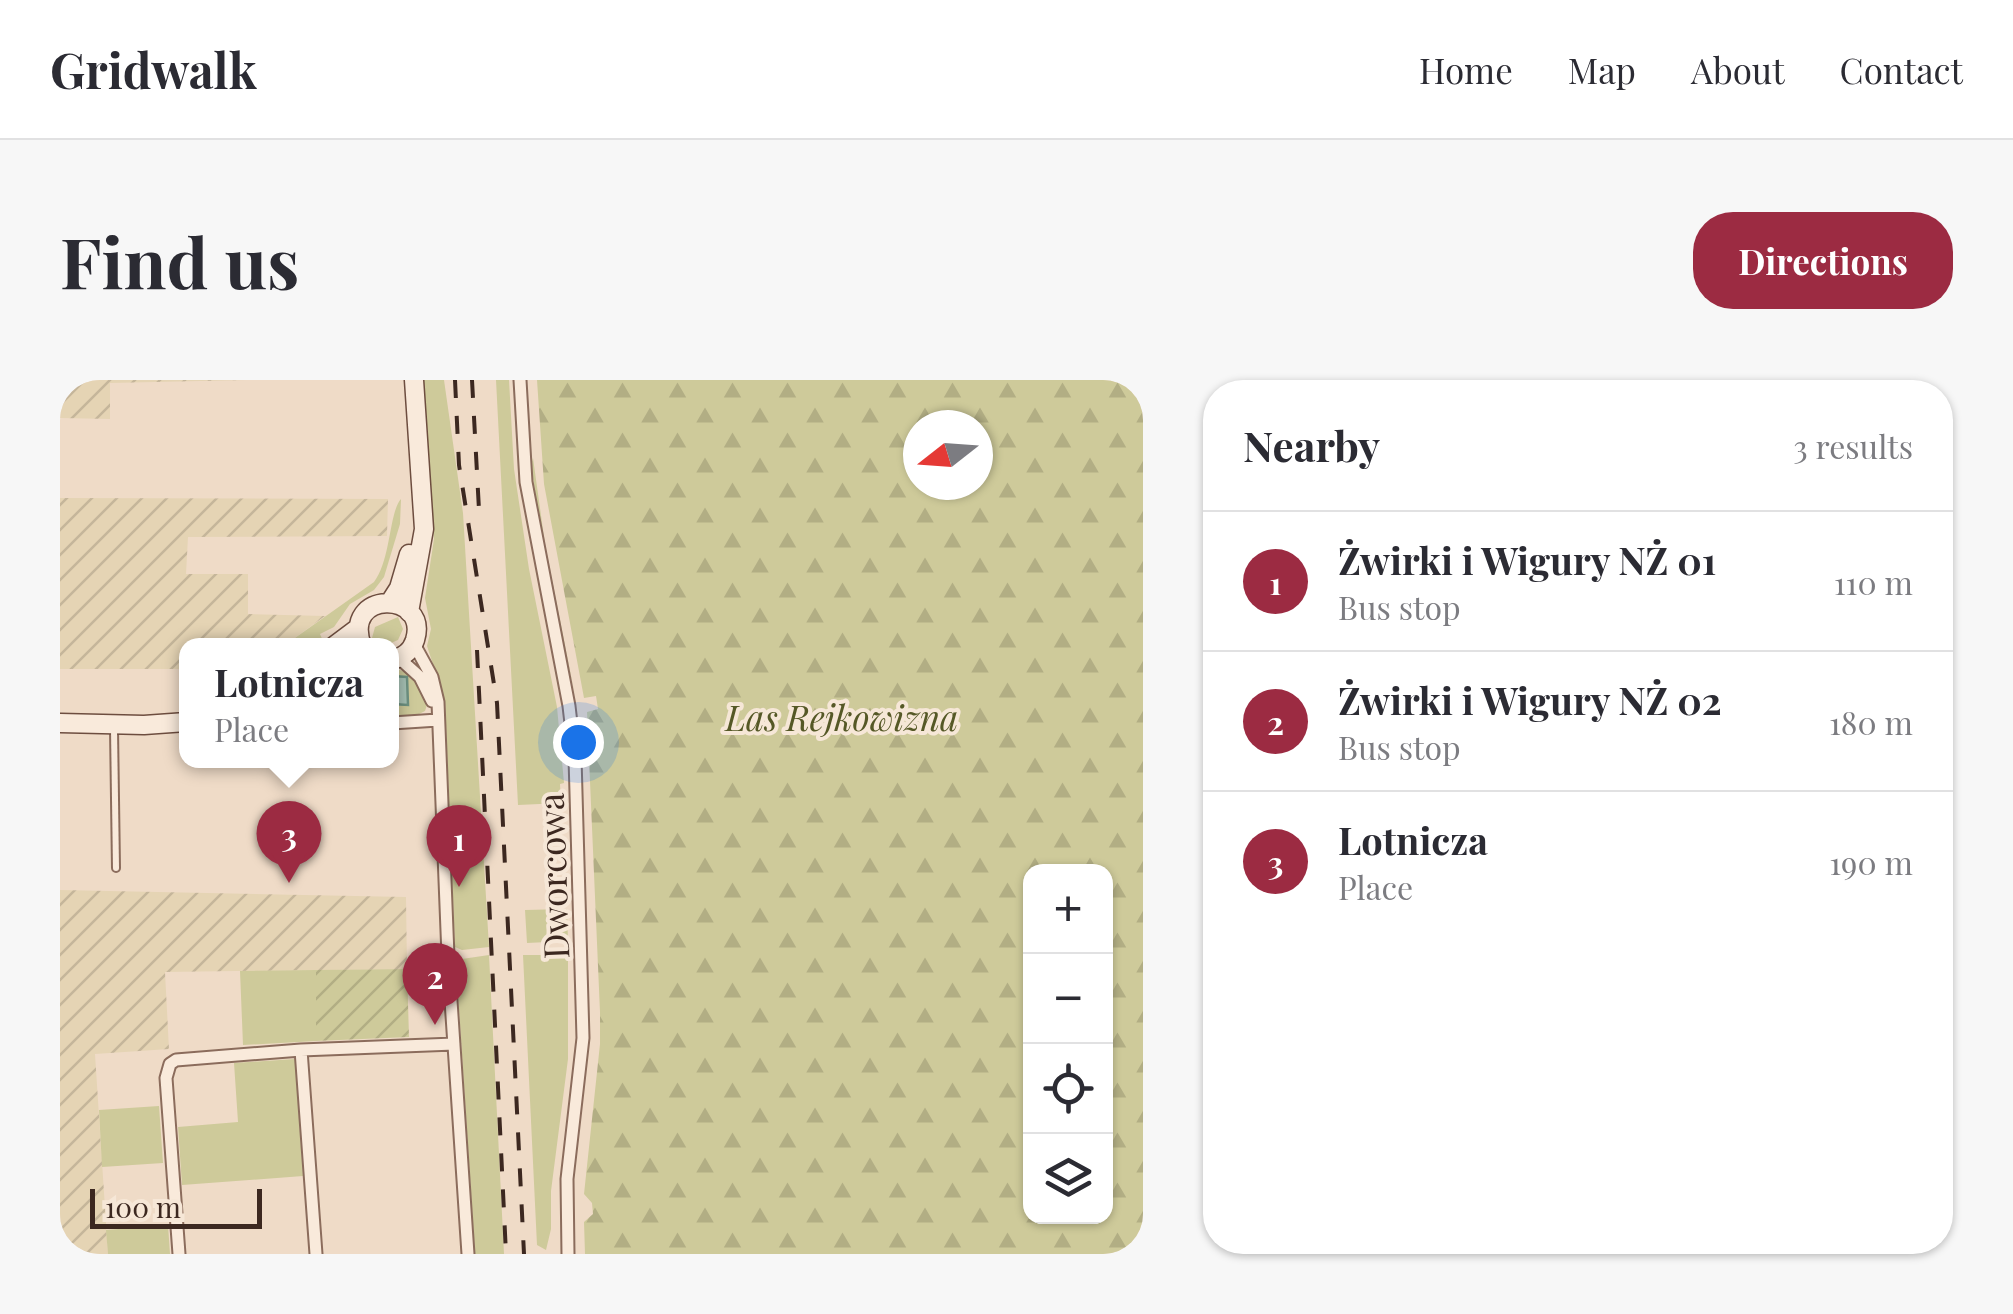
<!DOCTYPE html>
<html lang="en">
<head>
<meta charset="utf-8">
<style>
  :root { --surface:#fff; --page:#f7f7f7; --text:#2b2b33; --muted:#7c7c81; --line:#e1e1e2; --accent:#9c2b42 }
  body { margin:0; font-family:"Playfair Display",serif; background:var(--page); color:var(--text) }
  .controls { position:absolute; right:30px; bottom:30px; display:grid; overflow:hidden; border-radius:20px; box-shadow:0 2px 8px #0004 }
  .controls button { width:90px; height:90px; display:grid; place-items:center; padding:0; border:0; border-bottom:2px solid var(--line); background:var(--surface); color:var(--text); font:50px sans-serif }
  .compass { position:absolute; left:843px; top:30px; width:90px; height:90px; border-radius:50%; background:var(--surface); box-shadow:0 2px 8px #0004; rotate:253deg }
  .scale { position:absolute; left:30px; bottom:25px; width:172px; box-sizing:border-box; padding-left:10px; border:5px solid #3c2820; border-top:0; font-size:28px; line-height:35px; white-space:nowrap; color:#3c2820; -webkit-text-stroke:8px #f6e7d7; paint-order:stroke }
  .you { position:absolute; left:518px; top:362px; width:35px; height:35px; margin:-25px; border:8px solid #fff; border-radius:50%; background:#1a73e8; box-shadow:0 0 0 15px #1a73e833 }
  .badge { display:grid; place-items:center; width:65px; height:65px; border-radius:50%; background:var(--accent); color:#fff; font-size:32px; font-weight:700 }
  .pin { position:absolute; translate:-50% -82px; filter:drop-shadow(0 2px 5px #0008) }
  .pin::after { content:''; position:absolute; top:52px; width:35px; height:30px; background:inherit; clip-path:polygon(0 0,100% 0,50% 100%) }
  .popup { position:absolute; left:119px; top:258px; width:220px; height:130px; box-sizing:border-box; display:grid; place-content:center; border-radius:20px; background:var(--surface); filter:drop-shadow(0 2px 8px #0005); font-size:32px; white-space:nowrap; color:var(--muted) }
  .popup b { font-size:38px; color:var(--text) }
  .popup::after { content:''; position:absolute; left:50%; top:100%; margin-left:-20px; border:20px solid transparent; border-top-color:var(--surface) }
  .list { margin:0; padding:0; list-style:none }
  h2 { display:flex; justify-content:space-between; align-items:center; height:130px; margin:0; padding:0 40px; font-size:42px }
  h2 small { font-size:32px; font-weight:400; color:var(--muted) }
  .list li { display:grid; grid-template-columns:65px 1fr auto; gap:30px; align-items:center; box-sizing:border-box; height:140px; padding:0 40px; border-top:2px solid var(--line) }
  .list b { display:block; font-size:38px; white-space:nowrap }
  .list p { margin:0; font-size:32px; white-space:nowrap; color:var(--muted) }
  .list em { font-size:32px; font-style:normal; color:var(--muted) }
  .icon { flex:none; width:55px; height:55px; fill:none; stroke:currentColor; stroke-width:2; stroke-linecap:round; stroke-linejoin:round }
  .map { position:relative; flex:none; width:1083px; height:874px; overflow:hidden; border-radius:40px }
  header { display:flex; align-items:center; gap:60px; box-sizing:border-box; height:140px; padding:0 50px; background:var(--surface); border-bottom:2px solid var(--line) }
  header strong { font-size:48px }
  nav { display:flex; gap:55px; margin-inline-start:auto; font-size:35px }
  .intro { display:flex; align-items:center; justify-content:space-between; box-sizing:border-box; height:240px; padding:0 60px }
  h1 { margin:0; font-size:70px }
  .button { padding:25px 45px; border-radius:40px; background:var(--accent); color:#fff; font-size:35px; font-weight:700 }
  main { display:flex; gap:60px; padding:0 60px }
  aside { flex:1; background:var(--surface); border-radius:40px; box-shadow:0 2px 8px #0004 }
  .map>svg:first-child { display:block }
  .farmland { fill:url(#farmland-furrows) }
  .green { fill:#ceca9a }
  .forest { fill:url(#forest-firs); fill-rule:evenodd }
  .garden { fill:url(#garden-furrows) }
  .water { fill:url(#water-ripples); stroke:#6e9282; stroke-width:2.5 }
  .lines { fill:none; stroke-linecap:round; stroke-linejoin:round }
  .lane-casing { stroke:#8b6c5c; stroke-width:10 }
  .street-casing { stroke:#8b6c5c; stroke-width:15 }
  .secondary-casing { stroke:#6d4d3f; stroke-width:21 }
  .lane { stroke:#f9eadb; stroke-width:6 }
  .street { stroke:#f9eadb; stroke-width:11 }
  .secondary { stroke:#f9eadb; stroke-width:18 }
  .rail { stroke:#3c2820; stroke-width:4; stroke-dasharray:18 18; stroke-linecap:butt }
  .labels { text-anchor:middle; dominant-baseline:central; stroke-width:8; stroke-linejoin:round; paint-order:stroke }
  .park-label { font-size:35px; font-style:italic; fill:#555826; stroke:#f6e7d7 }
  .street-label { font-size:35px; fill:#3c2820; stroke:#f6e7d7 }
</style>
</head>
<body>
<header>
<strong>Gridwalk</strong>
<nav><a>Home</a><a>Map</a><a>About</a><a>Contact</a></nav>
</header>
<div class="intro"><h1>Find us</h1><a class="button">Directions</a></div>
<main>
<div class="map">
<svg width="1083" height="874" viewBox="0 0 1083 874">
  <defs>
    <pattern id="farmland-furrows" width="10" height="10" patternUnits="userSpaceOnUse" patternTransform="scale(2.5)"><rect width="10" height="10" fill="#e5d4b4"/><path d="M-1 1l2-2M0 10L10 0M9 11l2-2" fill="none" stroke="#c5b69a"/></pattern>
    <pattern id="forest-firs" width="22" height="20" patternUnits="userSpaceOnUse" patternTransform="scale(2.5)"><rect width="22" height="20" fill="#ceca9a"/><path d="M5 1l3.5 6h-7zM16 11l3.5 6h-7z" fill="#b2ae84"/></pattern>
    <pattern id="garden-furrows" width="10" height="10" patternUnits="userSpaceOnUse" patternTransform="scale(2.5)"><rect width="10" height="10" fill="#ceca9a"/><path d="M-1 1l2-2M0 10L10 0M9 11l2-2" fill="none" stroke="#b2ae84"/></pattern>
    <pattern id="water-ripples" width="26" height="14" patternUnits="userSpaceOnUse" patternTransform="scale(2.5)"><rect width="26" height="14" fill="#a8c3b6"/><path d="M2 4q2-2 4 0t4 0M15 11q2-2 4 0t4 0" fill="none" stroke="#8a9e94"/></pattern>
  </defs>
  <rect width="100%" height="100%" fill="#efdbc7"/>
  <path class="farmland" d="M0,0H187L50,3V39L0,38Z
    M0,118L328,119L327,156L128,157L126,194H188V234L265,236L225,265L126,266V289H0Z
    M0,510L346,517L347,589L105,592L109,669L35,674L48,874H0Z"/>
  <path class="green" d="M362,0H384L403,133L429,567L402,570L395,567L385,321L367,266L371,249L365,218L374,159Z
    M436,0H449L454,89L469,189L497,327L504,403L500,404L501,423L458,425Z
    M473,78L485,164L515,316L483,165L471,85Z
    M341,119L340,144L324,197L314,210L290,224L274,247L260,254L263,261L255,265H225L314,202C331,180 329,132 341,119Z
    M338,237L343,249L338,260L331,263L312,258L315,247Z
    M332,288C353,292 360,303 368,322L365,331L355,336H332Z
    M507,529L508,561L467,563L465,530Z
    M429,575L444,874H415L396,583L402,579Z
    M463,575H508V679L491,811V849L486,870L477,865Z
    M256,590V661L183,665L180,591Z
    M235,679L243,796L122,805L118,747L178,742L174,683Z
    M99,726L103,783L42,787L39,730Z
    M108,845L110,874H48L46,850Z"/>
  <path class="forest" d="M477,0H1083V874H525L524,842L533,834L532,823L524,814L540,664V632L527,332L538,329L536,316L524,318L484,104ZM858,45H918V105H858ZM971,492H1046V836H971Z"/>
  <path class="garden" d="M347,589L349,657L256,661V590Z"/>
  <path class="water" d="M332,296L347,297L348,325L332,324Z"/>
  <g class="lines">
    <defs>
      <path id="lane" d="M54,349L56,488"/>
      <path id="street" d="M460,0L466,102L509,326L515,378L523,658L507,799L508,874
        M354,264L372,297L378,322L388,576L408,874
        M339,278L360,297L372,321
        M332,343L378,340
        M241,670L256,874
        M119,874L106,698L110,684L116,680L241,670L394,664"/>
      <path id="secondary" d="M330,222L339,208L349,174
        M349,232L364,149L354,0
        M274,266L298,248
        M302,266C281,209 370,211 355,260C351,272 343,277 332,280
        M0,343L84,345L126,342"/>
    </defs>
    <use href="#lane" class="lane-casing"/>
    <use href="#street" class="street-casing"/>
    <use href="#secondary" class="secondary-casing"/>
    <use href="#lane" class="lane"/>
    <use href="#street" class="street"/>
    <use href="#secondary" class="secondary"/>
    <path class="rail" d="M395,0L399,85L437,323L464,874
      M412,0L419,130
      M417,270L446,874"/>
  </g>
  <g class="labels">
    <g class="park-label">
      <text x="782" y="336">Las Rejkowizna</text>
    </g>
    <g class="street-label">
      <text transform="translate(492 496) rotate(-92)">Dworcowa</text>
    </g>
  </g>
</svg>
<div class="controls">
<button>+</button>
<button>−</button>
<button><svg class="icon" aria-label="locate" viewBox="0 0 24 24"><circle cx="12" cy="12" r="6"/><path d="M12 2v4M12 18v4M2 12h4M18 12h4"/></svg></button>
<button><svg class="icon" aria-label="layers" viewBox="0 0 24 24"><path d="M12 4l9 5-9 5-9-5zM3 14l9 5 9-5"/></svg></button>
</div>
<svg class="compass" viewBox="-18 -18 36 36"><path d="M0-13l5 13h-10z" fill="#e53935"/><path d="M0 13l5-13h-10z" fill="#7c7c81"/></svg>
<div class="scale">100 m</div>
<div class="you"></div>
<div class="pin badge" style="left:399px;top:507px">1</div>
<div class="pin badge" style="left:375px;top:645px">2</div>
<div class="pin badge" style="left:229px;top:503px">3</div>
<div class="popup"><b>Lotnicza</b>Place</div>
</div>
<aside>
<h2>Nearby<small>3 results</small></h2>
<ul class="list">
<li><span class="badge">1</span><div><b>Żwirki i Wigury NŻ 01</b><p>Bus stop</p></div><em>110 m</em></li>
<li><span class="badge">2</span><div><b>Żwirki i Wigury NŻ 02</b><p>Bus stop</p></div><em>180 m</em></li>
<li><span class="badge">3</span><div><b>Lotnicza</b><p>Place</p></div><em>190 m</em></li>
</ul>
</aside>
</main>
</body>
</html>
